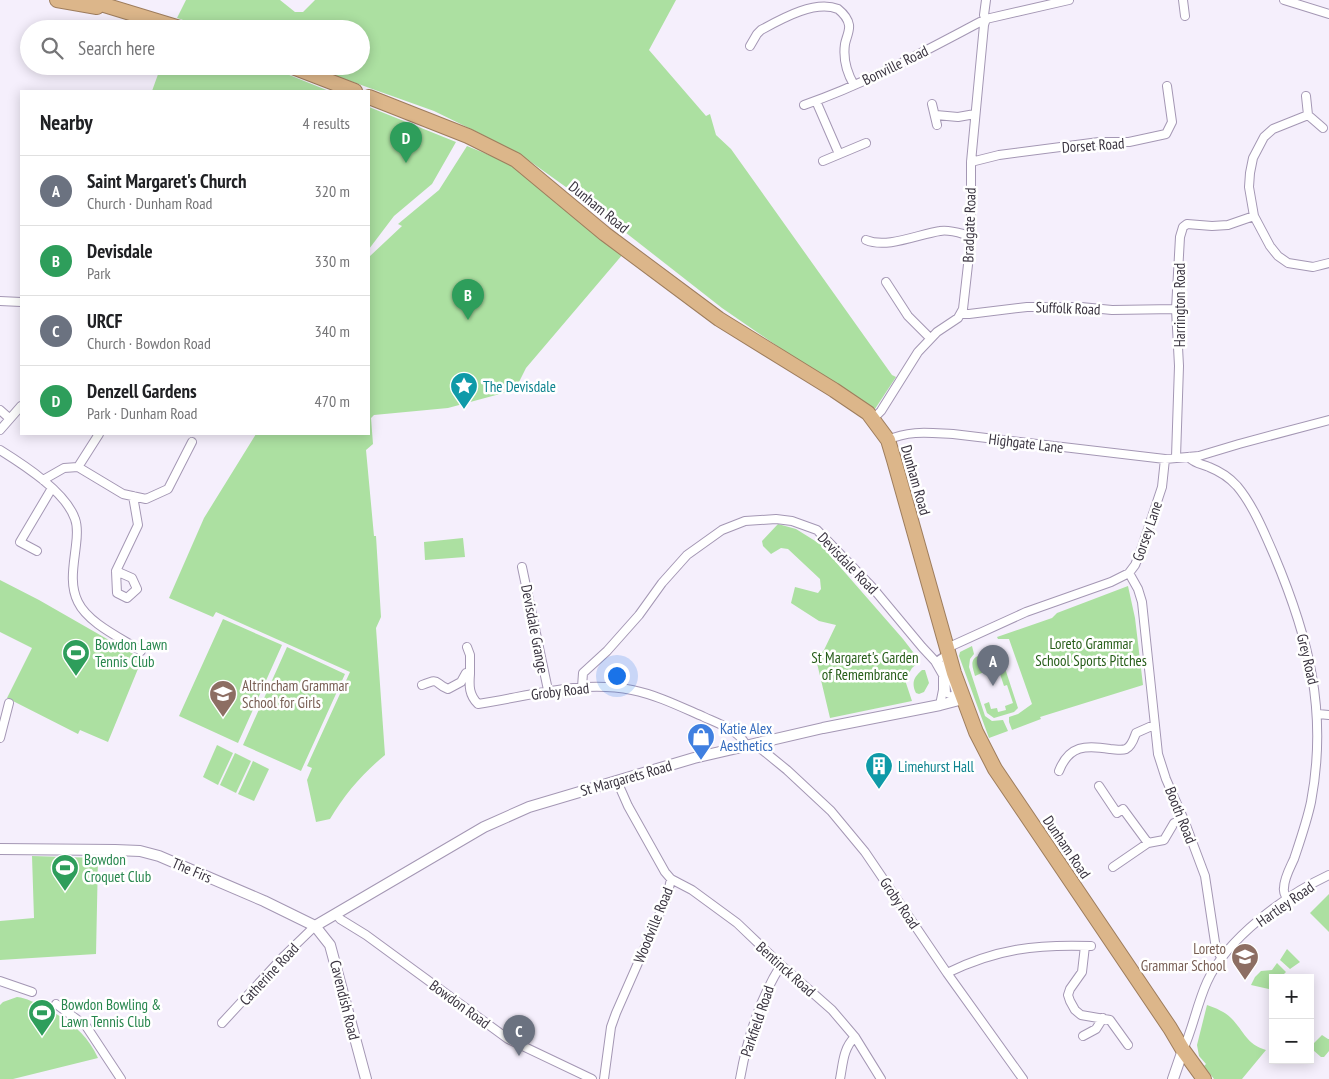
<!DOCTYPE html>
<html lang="en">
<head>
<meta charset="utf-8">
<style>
  :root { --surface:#fff; --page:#f2f2f2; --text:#202124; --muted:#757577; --line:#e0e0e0; --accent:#b45309 }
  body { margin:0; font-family:"PT Sans Narrow",sans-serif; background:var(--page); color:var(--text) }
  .controls { position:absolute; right:15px; bottom:15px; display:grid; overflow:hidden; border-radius:0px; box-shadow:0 2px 12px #0003 }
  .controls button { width:45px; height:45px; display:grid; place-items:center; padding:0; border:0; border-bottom:1px solid var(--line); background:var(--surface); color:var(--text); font:25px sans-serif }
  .you { position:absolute; left:616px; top:675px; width:18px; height:18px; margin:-12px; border:4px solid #fff; border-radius:50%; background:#1a73e8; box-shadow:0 0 0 8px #1a73e833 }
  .badge { display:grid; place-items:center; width:32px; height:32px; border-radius:50%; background:var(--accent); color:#fff; font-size:16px; font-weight:700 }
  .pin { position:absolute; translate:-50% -41px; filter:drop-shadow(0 1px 2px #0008) }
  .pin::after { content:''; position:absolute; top:26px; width:18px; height:15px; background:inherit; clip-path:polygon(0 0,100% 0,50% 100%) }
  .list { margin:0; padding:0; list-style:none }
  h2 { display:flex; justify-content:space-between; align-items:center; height:65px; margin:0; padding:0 20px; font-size:21px }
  h2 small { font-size:16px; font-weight:400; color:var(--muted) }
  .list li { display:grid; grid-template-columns:32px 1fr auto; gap:15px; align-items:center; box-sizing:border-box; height:70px; padding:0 20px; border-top:1px solid var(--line) }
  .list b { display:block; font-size:19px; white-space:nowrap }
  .list p { margin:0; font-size:16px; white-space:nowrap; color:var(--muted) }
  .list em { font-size:16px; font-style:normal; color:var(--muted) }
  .icon { flex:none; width:28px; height:28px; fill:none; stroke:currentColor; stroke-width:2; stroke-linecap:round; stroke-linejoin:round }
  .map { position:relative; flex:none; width:1329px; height:1079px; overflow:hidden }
  .search { position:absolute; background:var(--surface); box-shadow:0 2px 12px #0003; left:20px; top:20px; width:350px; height:55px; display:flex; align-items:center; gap:12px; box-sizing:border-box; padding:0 18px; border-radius:28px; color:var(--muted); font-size:19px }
  .panel { position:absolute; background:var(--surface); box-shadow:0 2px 12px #0003; left:20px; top:90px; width:350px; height:345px; border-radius:0px }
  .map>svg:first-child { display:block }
  .green { fill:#ace0a1 }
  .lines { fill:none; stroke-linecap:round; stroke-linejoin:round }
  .pedestrian-casing { stroke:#a497b4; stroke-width:9 }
  .minor-casing { stroke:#a497b4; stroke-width:10 }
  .tertiary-casing { stroke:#a497b4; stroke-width:12 }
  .trunk-casing { stroke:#9e7d5d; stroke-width:16 }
  .pedestrian { stroke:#fff; stroke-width:6 }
  .minor { stroke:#fff; stroke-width:8 }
  .tertiary { stroke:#fff; stroke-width:10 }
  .trunk { stroke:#dcb68a; stroke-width:14 }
  .labels { text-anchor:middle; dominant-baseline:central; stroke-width:5; stroke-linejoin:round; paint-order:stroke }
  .street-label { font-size:15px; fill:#3a3440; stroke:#fff }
  .culture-label { font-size:15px; fill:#0d838f; stroke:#fff; text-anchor:start }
  .park-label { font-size:15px; fill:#265d19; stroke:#fff }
  .leisure-label { font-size:15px; fill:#27864d; stroke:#fff; text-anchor:start }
  .education-label { font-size:15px; fill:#785e54; stroke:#fff; text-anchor:start }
  .shop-label { font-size:15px; fill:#366cbe; stroke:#fff; text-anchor:start }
</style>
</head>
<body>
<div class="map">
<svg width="1329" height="1079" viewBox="0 0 1329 1079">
  <rect width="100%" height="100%" fill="#f5effc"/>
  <path class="green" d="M186,0H280L295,12H303L315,0H676L649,50L706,116L710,114L716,135L731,149L892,375L896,377L873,412L722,308L584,200L524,157L477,132L434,111L308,66H361V29H210L177,18Z
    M161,66H267L329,91H152Z
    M369,107L456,142L432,184L394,216L369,249Z
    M467,146L516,166L623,254L526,368L515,390L448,408L374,415L371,418L373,444L366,450L374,536H376L381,617L376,628L385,755C362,774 345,794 330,819L316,822L307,780L312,768L307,766L350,672L216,612L213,617L169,598L204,518L256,434H369V257L402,226L398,224L439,190Z
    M778,524L796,529L820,544L903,639L920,661L912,668L905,680L912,701L830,718L816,659L824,650L836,625L819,621L791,603L795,587L818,593L821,589L820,579L788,549L781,548L771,554L763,546L762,541Z
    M463,538L465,557L425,560L424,542Z
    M0,580L39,600L142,659L108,742L80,730L78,734L7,698L32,648L0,632Z
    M1128,586L1135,618L1143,685L1040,717L1041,719L1012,730L1009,722V717L1018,714L1032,704L1009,639H998L997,637L1052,618L1057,613Z
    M223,619L282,645L238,743L179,716Z
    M972,646L974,654L970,659L969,667L985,716L992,721L1003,720L1008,731L989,738L959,656L960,652Z
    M287,647L345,674L301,771L243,745Z
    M996,652L1001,656L1018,708L1014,712L994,718L987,713L984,704L989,702L991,709L997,708L998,712L1006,710L1005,706L1013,703L1007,685L1004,686L998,668L993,669L988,654Z
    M978,656L984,672L975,676C973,668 969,660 978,656Z
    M922,670H925L929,683L924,692L919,694L916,693C911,683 914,677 922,670Z
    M217,745L233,753L218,785L203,777Z
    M235,753L251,761L236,793L220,785Z
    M253,761L269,769L254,801L238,794Z
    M32,856L98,858L96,954L0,960V921L34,918Z
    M1329,894V932L1310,913Z
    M1287,949L1300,962L1290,969L1280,960Z
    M1277,963L1286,972L1282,976L1286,978H1273V990L1251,985L1255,977L1261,971L1272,970Z
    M17,997C27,998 35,1003 44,1007C68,1020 86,1032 98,1058L13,1079H0V1005L3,1002Z
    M1207,1005C1216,1008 1225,1012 1231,1018C1245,1032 1246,1044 1266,1050L1242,1079H1214L1204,1066L1206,1064L1199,1056L1197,1045Z
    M1322,1035L1328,1039H1329V1051L1324,1057H1321L1313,1050L1314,1047L1312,1045Z"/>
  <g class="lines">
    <defs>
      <path id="pedestrian" d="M944,656L954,689L955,692L952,696L947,694L946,674L938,660Z"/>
      <path id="minor" d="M1183,0L1185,16
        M1284,0L1329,14
        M986,19L1069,0
        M750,46L757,34L761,30C783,18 815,0 838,9C843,13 848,19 849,25C850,31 846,38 845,44C843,58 847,73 854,85
        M1306,96L1308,115L1323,128
        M816,101L839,154
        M932,104L937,125
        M804,105C865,84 923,52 980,22L985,21
        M936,115L958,117L975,114
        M1308,115L1273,129L1264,137L1253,158L1250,173L1249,187L1254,216L1270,246L1278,256L1288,263L1313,267L1329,263
        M823,161L866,143
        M971,162L999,155L1099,142H1129L1166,134L1172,122L1167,86
        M866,240C887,249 919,234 940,231C950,229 962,234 971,236
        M886,282L908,316L930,338
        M0,301L21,302
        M961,314H969L1027,307H1081L1112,310L1176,309
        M0,410L9,418
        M873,419L881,411L918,352L937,332L958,318L963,309L971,238V162L984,25L986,19L984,15L986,0
        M0,430L21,406
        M888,440C909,430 930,433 953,434L1165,459L1199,456L1239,444L1329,420
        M0,450C24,465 66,492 75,519C78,527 77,537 76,545C74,564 69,584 78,602C88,623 121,638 141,651
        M1176,457L1179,366L1176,309L1180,237L1183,227L1187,224L1212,226L1228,225L1254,216
        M1189,457C1193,463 1202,464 1209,467C1219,471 1229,477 1237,486C1253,505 1264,532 1274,555C1309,638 1328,712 1311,802C1307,821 1300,841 1294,859C1290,868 1284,878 1284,888C1283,892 1285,895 1287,899
        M78,467L99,434
        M43,480L64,468L78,467L123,494L146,499L168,489L192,442
        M37,551L20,542L52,488
        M522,567L548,690
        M116,571L132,578L137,589L127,598L117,593L116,571L138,525L133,496
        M1129,573L1138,589L1142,602L1158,754L1166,779L1184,820L1205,876L1216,949L1221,957
        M467,647L470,655V674
        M947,648L1026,612L1111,582L1129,573L1135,565L1140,553L1162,487L1165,459
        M422,685C441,677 433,683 448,689L461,682L466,673L470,674C469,686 469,695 478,704C530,696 580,680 632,690C657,695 681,707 704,717C717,723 741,731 746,746
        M582,687L583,673L607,651L639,615L662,583L687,555L722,530L745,521L776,519L792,521L817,530L872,587L922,647L935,661L943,675V690L940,705
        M1318,714L1329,715
        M0,738L9,703
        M758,743L760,748L787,770L831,811L865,852L947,973L1023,1079
        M1059,771C1069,745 1086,745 1110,749C1115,749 1121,751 1126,749C1132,746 1134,738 1136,733L1154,725
        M617,781L628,806L665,872L671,879L692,890L737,923L781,965L832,1010L855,1037L881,1079
        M1099,786L1117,813L1123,809L1148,843
        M1113,867L1148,843L1164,840L1174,823L1184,820
        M336,914L340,919L366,935L508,1039L592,1079
        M1085,946L1082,972L1070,989L1068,995L1070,1001L1075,1010L1081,1015L1110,1020L1128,1045
        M947,973C996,949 1036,944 1091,946
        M0,981L32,992
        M56,1004L86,1026L121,1079
        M222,1023L284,956L315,926
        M1083,1036L1096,1029L1103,1018
        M1183,1050C1193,1028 1197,1004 1207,982C1227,938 1286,895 1329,875
        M604,1079L611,1027L616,1013L667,897L671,879
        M740,1079C747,1039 759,1000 781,965
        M840,1079C843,1064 843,1048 855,1037"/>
      <path id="tertiary" d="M0,849L115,850L140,851L159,856L264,901L315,926L330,945L366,1079
        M315,926L484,827L529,807L694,758L823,728L940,705L963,699
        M1173,1079L1183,1050"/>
      <path id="trunk" d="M57,0L97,7
        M88,0L183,29
        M290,66L355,91
        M369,97L468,136L516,160L605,234L719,319L834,390L868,413L888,440L894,460L954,673L976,732L995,769L1170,1028L1183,1050L1204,1079"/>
    </defs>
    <use href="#pedestrian" class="pedestrian-casing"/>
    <use href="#minor" class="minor-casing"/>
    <use href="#tertiary" class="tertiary-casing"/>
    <use href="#trunk" class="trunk-casing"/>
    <use href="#pedestrian" class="pedestrian"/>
    <use href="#minor" class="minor"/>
    <use href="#tertiary" class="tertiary"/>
    <use href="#trunk" class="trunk"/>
  </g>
  <defs>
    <symbol id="sight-pin" viewBox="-11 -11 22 30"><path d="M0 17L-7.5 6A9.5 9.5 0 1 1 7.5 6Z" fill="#0f9aa8" stroke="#fff"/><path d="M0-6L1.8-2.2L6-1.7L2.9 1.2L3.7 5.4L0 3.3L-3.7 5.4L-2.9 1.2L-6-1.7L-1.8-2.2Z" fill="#fff"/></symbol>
    <symbol id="stadium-pin" viewBox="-11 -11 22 30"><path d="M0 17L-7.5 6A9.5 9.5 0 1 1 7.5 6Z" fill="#2e9e5b" stroke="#fff"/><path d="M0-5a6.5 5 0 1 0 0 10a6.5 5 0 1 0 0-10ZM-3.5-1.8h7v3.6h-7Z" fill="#fff"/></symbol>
    <symbol id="school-pin" viewBox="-11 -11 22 30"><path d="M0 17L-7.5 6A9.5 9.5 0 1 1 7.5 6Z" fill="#8d6e63" stroke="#fff"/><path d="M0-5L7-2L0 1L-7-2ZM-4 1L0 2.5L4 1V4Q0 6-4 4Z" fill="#fff"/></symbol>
    <symbol id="shop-pin" viewBox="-11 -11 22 30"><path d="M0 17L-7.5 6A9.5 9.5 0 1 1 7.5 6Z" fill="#3f7fe0" stroke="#fff"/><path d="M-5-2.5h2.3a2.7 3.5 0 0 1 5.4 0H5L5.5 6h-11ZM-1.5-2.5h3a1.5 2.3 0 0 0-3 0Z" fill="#fff"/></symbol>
    <symbol id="building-pin" viewBox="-11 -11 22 30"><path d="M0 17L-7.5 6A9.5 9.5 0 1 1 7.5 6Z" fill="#0f9aa8" stroke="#fff"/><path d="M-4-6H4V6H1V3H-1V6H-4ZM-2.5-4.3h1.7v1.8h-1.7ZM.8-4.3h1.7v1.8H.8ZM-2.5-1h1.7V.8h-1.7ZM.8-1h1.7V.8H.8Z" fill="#fff"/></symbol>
  </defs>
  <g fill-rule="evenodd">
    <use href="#sight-pin" x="448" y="370" width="32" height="43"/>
    <use href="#stadium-pin" x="60" y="637" width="32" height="43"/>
    <use href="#school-pin" x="207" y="678" width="32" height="43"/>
    <use href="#shop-pin" x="685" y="721" width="32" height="43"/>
    <use href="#building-pin" x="863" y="750" width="32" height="43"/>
    <use href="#stadium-pin" x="49" y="852" width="32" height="43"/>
    <use href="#school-pin" x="1229" y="941" width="32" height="43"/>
    <use href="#stadium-pin" x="26" y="997" width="32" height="43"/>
  </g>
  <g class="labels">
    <g class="street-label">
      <text transform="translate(895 65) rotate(-26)">Bonville Road</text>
      <text transform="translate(1093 145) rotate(-4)">Dorset Road</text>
      <text transform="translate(599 207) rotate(39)">Dunham Road</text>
      <text transform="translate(969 225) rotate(-88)">Bradgate Road</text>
      <text transform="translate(1179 305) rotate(-90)">Harrington Road</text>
      <text transform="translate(1068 308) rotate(2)">Suffolk Road</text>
      <text transform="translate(1026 443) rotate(7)">Highgate Lane</text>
      <text transform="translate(916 480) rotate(74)">Dunham Road</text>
      <text transform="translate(1147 531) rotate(-71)">Gorsey Lane</text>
      <text transform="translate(848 563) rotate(46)">Devisdale Road</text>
      <text transform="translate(535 629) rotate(79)">Devisdale Grange</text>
      <text transform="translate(1308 659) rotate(77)">Grey Road</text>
      <text transform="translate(560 691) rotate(-7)">Groby Road</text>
      <text transform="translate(626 778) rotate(-16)">St Margarets Road</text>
      <text transform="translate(1181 815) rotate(68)">Booth Road</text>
      <text transform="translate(1067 847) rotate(56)">Dunham Road</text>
      <text transform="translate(192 870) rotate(23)">The Firs</text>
      <text transform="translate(900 903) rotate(56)">Groby Road</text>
      <text transform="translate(1285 904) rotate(-35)">Hartley Road</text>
      <text transform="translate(653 925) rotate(-68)">Woodville Road</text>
      <text transform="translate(786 969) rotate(42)">Bentinck Road</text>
      <text transform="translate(269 974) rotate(-47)">Catherine Road</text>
      <text transform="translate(345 1000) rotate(76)">Cavendish Road</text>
      <text transform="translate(460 1004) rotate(36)">Bowdon Road</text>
      <text transform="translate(757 1021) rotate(-71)">Parkfield Road</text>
    </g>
    <g class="culture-label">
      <text x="483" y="386">The Devisdale</text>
      <text x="898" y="766">Limehurst Hall</text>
    </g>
    <g class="park-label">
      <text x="1091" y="643">Loreto Grammar<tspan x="1091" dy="17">School Sports Pitches</tspan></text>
      <text x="865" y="657">St Margaret's Garden<tspan x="865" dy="17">of Remembrance</tspan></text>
    </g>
    <g class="leisure-label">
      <text x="95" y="644">Bowdon Lawn<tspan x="95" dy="17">Tennis Club</tspan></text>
      <text x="84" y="859">Bowdon<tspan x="84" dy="17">Croquet Club</tspan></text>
      <text x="61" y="1004">Bowdon Bowling &amp;<tspan x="61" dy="17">Lawn Tennis Club</tspan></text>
    </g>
    <g class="education-label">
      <text x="242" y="685">Altrincham Grammar<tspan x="242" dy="17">School for Girls</tspan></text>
      <text x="1226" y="948" text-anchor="end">Loreto<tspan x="1226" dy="17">Grammar School</tspan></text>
    </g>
    <g class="shop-label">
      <text x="720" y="728">Katie Alex<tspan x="720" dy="17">Aesthetics</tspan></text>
    </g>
  </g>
</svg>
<div class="controls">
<button>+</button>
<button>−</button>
</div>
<div class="you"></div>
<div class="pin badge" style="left:993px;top:686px;background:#6b7280">A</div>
<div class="pin badge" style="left:468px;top:320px;background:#2e9e5b">B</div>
<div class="pin badge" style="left:519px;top:1056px;background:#6b7280">C</div>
<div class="pin badge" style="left:406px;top:163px;background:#2e9e5b">D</div>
<div class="search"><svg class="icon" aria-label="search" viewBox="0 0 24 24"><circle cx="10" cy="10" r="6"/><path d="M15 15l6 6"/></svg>Search here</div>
<section class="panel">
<h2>Nearby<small>4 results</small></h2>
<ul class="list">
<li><span class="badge" style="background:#6b7280">A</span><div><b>Saint Margaret's Church</b><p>Church · Dunham Road</p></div><em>320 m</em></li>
<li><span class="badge" style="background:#2e9e5b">B</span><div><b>Devisdale</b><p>Park</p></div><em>330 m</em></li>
<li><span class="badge" style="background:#6b7280">C</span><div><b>URCF</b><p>Church · Bowdon Road</p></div><em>340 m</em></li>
<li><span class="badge" style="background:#2e9e5b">D</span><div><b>Denzell Gardens</b><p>Park · Dunham Road</p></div><em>470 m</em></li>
</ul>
</section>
</div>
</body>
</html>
